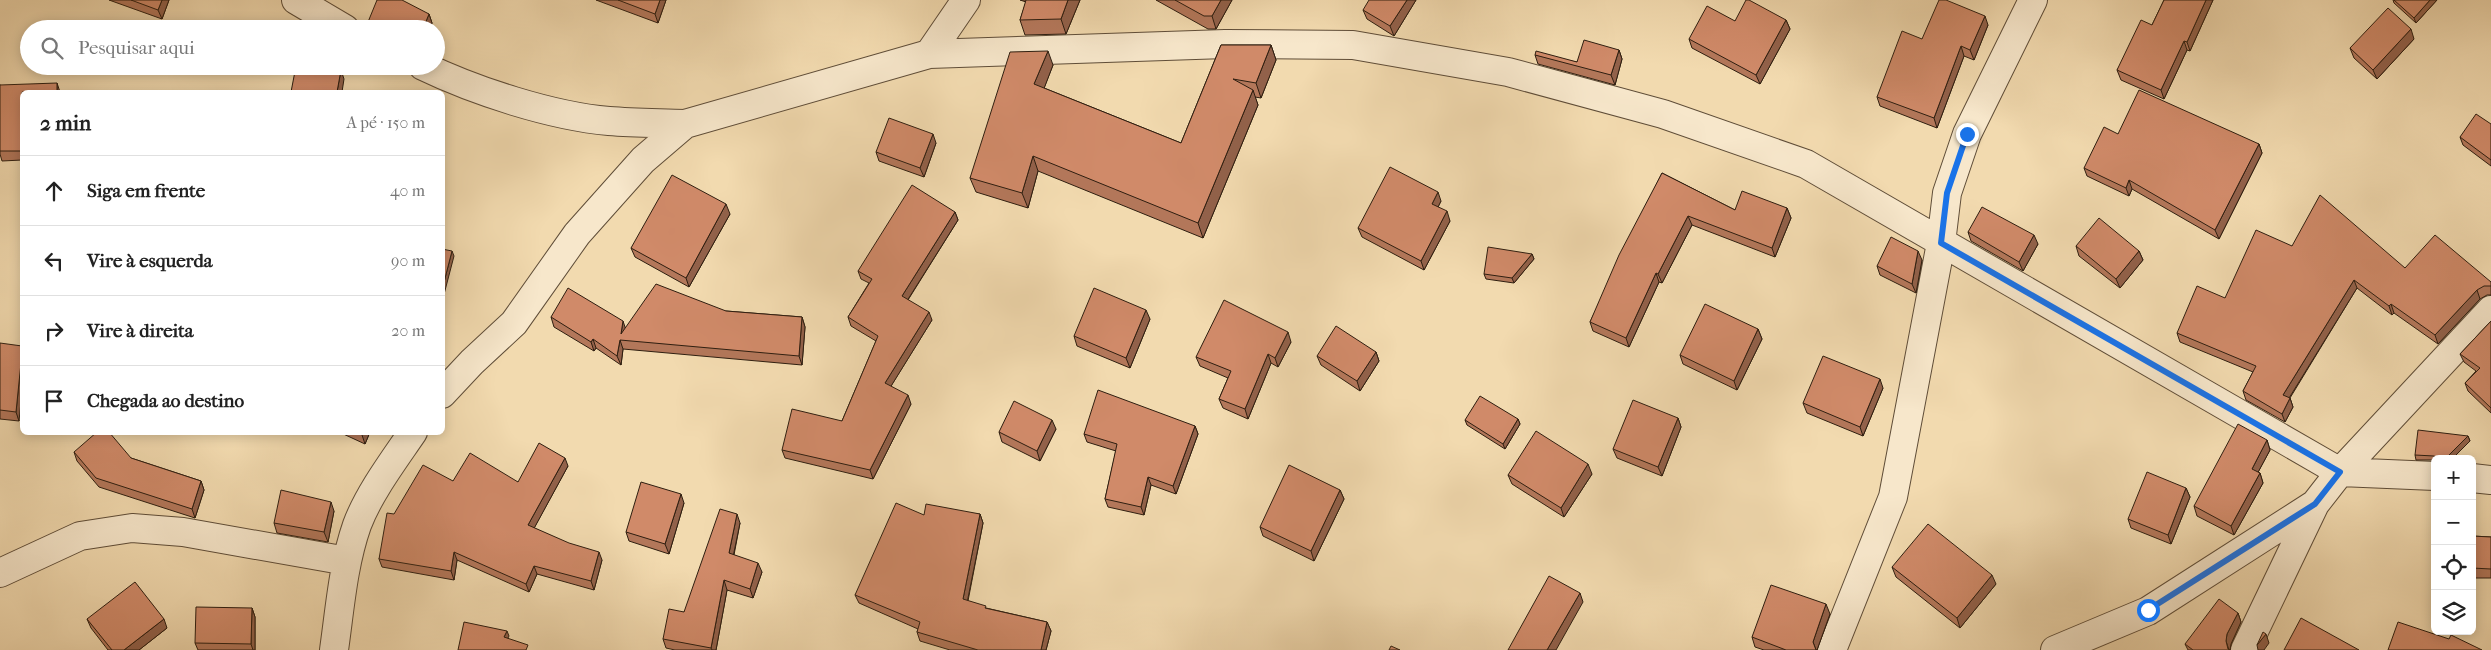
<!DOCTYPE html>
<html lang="pt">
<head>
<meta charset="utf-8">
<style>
  :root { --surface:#fff; --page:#f2f2f2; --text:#222; --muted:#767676; --line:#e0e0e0 }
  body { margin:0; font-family:"IM FELL French Canon",serif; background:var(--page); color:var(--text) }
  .controls { position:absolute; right:15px; bottom:15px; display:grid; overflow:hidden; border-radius:8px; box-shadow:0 2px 12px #0003 }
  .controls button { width:45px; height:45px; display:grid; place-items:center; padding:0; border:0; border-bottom:1px solid var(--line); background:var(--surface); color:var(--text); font:25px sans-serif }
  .stop { position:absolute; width:15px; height:15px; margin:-11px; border:4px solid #1a73e8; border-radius:50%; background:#fff }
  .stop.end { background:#1a73e8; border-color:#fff; box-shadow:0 1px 5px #0008 }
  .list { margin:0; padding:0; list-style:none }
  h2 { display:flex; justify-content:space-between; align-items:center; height:65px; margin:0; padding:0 20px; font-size:21px }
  h2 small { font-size:16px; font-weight:400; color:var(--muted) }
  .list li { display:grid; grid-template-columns:32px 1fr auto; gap:15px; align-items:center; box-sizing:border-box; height:70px; padding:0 20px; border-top:1px solid var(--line) }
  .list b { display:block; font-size:19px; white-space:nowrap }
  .list em { font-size:16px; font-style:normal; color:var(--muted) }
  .icon { flex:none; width:28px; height:28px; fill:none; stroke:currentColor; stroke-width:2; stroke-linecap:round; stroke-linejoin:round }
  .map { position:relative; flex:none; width:2491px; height:650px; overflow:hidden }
  .search { position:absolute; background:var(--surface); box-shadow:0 2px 12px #0003; left:20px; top:20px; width:425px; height:55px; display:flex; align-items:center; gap:12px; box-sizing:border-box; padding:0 18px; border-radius:28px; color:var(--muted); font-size:19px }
  .panel { position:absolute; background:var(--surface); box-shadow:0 2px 12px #0003; left:20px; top:90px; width:425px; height:345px; border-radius:8px }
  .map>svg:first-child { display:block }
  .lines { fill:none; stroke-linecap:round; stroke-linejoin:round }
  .street-casing { stroke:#5f4d38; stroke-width:30 }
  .street { stroke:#f7e7cb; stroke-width:28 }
  .wall { fill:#b3775a; stroke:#2e1e10 }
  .shaded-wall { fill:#92614a; stroke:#2e1e10 }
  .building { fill:#d08a69; stroke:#2e1e10 }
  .route { stroke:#1a73e8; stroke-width:6 }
</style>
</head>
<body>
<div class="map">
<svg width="2491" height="650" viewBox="0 0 2491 650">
  <rect width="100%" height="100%" fill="#f2daaf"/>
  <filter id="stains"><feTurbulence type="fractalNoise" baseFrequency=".004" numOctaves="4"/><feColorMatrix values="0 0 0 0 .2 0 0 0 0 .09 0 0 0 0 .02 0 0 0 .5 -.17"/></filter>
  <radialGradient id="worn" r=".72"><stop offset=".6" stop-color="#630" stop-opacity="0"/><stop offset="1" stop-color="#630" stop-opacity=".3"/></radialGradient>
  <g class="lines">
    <defs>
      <path id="street" d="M296,0L345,29
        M929,54L966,0
        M423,66C475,91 551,116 609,121C634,123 660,123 685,124
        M442,394L472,362L514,323L577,234L643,160L685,124L929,54L1225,44L1353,45L1508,72L1663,114L1806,164L2340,472L2435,476
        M2472,478L2491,480
        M0,573L80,536L132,528L183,532L347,561
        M334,650C340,608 343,565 357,525C369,493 394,460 413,432
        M1832,650L1893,497L1941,243L1947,193L1967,134L2033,0
        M2055,650L2148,611L2315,504L2340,472L2491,310
        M2245,650L2315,504"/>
    </defs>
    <use href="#street" class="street-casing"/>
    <use href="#street" class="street"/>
  </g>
  <path class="wall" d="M109,0H169L162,19Z
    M596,0H666L658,23Z
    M1020,0H1080L1066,34L1025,35L1020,20L1026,2Z
    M1156,0H1232L1216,29H1208Z
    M1416,0L1394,36L1367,19L1363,10Z
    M2164,0H2213L2190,51L2187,50L2164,99L2121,80L2117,70L2152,25Z
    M2393,0H2437L2416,23L2394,3Z
    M429,14L432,23L430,29H370L368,22Z
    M1786,20L1790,29L1760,84L1692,48L1689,39L1735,21Z
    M1988,25L1974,60L1964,56L1937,128L1880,106L1877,97L1922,39Z
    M2414,39L2377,79L2354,58L2350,48Z
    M1221,45H1271L1276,60L1261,98L1255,97L1258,105L1203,238L1038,171L1028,208L976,192L970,178L1053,65L1044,88L1181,143Z
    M1619,50L1622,59L1615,85L1538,64L1535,55L1577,62Z
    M0,85L22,92V160L2,161L0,154Z
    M2491,124V166L2463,145L2460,137Z
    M2118,134L2259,144L2262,153L2219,239L2132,189L2129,196L2087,176L2084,168Z
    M936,143L924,177L879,161L876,152Z
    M1662,173L1735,210L1787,208L1791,218L1775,257L1692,225L1662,283L1659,282L1629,347L1593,331L1590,322Z
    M1441,201L1438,207L1450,221L1424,270L1362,237L1358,228Z
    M955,212L958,220L908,300L932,320L891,386L911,404L873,479L785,458L782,450L842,421L876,341L851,326L848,317L869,283L861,279L858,271Z
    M730,214L689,287L635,257L631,248Z
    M1968,232L2038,244L2023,271L1971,241Z
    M2076,246L2139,251L2143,260L2120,288L2079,256Z
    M2292,246L2405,268L2491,282V295H2487L2480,299L2438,344L2394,313L2392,315L2357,288L2290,398L2293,407L2285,422L2246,400L2243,391L2253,372L2180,342L2177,333L2225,298Z
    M1532,254L1534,259L1514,283L1486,279L1484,274Z
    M1922,260L1916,293L1880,275L1877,266Z
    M726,311L802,317L805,327L802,365L623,349L621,365L596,348L594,351L554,327L551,317L626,328Z
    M1150,319L1130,368L1077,346L1074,336Z
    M2491,321V413L2468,391L2465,383L2476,371L2464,362L2460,354Z
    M1758,329L1762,339L1737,390L1683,364L1680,355Z
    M1291,342L1278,367L1271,363L1248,419L1223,408L1219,399L1228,378L1200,366L1196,357Z
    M0,343L19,421L0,419Z
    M1376,352L1379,361L1360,391L1321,365L1317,356Z
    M1883,388L1863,436L1807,413L1803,403Z
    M1678,418L1681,427L1662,476L1617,458L1613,449Z
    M1518,419L1520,424L1505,449L1467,425L1465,420Z
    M1195,426L1198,434L1176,494L1151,485L1144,515L1108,507L1105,499L1116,451L1087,442L1084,434Z
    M1056,429L1040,461L1002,442L999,432Z
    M339,432H370L365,444Z
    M2468,436L2470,441L2452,459H2435V460H2416L2415,455Z
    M2267,440L2270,450L2258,472L2260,473L2263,483L2234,535L2197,516L2194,506Z
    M74,452L131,458L201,481L204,490L195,518L99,487L77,461Z
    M568,466L534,528L602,560L594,590L537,574L529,592L457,560L454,580L382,567L379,559L394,514L453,481L518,482Z
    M1592,474L1564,517L1512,484L1508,475Z
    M2186,488L2190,497L2171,544L2131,528L2128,519Z
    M1340,490L1344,499L1314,561L1263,536L1260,527Z
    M684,503L669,554L629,541L626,532Z
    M334,511L328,542L277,533L274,523Z
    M980,514L983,523L968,601L986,608L1047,622L1051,631L1046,650H950L920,641L917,632L918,629L859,603L855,595L924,515Z
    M740,523L734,555L762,572L753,598L727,590L716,650H675L666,648L663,639L684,612Z
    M2472,536L2491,537V578H2472Z
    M1892,567L1996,584L1960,628L1896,577Z
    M252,608L255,617V650H198L195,643Z
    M2238,613L2241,622L2231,644L2230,650H2188L2185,644Z
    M1830,614L1817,650H1764L1755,647L1752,637Z
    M87,619L167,628L139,650H108L91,628Z"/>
  <path class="shaded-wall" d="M162,0H169L162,19L158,10Z
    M660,0H666L658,23L655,14Z
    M1068,0H1080L1066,34L1061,19Z
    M1221,0H1232L1216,29L1212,16Z
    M1407,0H1416L1394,36L1390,26Z
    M2206,0H2213L2190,51L2187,42Z
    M2430,0H2437L2416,23L2414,18Z
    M429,14L432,23L430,29H423Z
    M1985,16L1988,25L1974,60L1970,50Z
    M1786,20L1790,29L1760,84L1756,75Z
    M2411,29L2414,39L2377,79L2373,70Z
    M2184,41L2187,50L2164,99L2161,90Z
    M1271,45L1276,60L1261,98L1256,83Z
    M1961,46L1964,56L1937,128L1934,118Z
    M1619,50L1622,59L1615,85L1611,75Z
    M1048,51L1053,65L1040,99L1034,84Z
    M341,70L344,79L342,92H337Z
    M57,83L60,92H57Z
    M1253,90L1258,105L1203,238L1198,223Z
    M933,134L936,143L924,177L920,168Z
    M2259,144L2262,153L2219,239L2215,230Z
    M1033,156L1038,171L1028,208L1022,193Z
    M2129,180L2132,189L2129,196L2126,188Z
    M1438,192L1441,201L1435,213L1432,204Z
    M726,204L730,214L689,287L686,278Z
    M1787,208L1791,218L1775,257L1772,248Z
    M1447,211L1450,221L1424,270L1421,261Z
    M955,212L958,220L905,304L902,296Z
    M1688,216L1692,225L1662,283L1658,274Z
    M2034,235L2038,244L2023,271L2019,262Z
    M452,251L454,256L442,302V290Z
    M1918,251L1922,260L1916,293L1912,284Z
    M2139,251L2143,260L2120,288L2116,279Z
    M1532,254L1534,259L1514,283L1512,278Z
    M1656,273L1659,282L1629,347L1626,338Z
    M2354,280L2357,288L2286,403L2283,395Z
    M2477,290L2480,299L2438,344L2435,335Z
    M2391,304L2394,313L2392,315L2389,306Z
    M1146,310L1150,319L1130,368L1126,358Z
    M929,312L932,320L888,391L885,383Z
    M802,317L805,327L802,365L799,356Z
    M623,321L626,330L621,334Z
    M1758,329L1762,339L1737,390L1734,381Z
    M1288,332L1291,342L1278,367L1275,358Z
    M593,339L596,348L594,351L591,342Z
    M620,340L623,349L621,365L617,356Z
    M1376,352L1379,361L1360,391L1357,381Z
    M22,353V392L19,421L16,412Z
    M1268,354L1271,363L1248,419L1245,409Z
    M1880,379L1883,388L1863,436L1860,427Z
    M908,395L911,404L873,479L870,470Z
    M2290,398L2293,407L2285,422L2282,414Z
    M1678,418L1681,427L1662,476L1658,467Z
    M1518,419L1520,424L1505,449L1503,444Z
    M1052,420L1056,429L1040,461L1037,451Z
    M1195,426L1198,434L1176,494L1173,486Z
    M363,432H370L365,444L362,435Z
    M2468,436L2470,441L2452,459H2445Z
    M2267,440L2270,450L2255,478L2252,469Z
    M565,458L568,466L531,534L528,525Z
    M1588,464L1592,474L1564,517L1561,508Z
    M2260,473L2263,483L2234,535L2231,526Z
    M1148,477L1151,485L1144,515L1141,507Z
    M201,481L204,490L195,518L192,509Z
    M2186,488L2190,497L2171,544L2168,535Z
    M1340,490L1344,499L1314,561L1311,551Z
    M681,494L684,503L669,554L665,544Z
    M331,502L334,511L328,542L324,532Z
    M737,514L740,523L732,562L729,553Z
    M980,514L983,523L966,608L963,599Z
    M454,552L457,560L454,580L451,571Z
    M599,552L602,560L594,590L591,581Z
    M758,563L762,572L753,598L750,589Z
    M534,566L537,574L529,592L526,584Z
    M1992,575L1996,584L1960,628L1957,618Z
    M724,580L727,590L716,650H712L711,648Z
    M1580,593L1583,602L1556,650H1547Z
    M1826,604L1830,614L1817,650H1816L1813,642Z
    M252,608L255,617V650H253L251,644Z
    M2238,613L2241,622L2231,644L2230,650H2229L2226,641L2227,634Z
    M164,619L167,628L139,650H124Z
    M1047,622L1051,631L1046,650H1041Z
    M507,631L509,636L506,642L504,637Z
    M2266,634L2269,643L2264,650H2258L2257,645Z"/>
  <path class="building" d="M131,0H162L158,10Z
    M377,0H402L429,14L423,29H386L368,22Z
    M618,0H660L655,14Z
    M1026,0H1068L1061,19L1020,20Z
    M1175,0H1221L1212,16H1204Z
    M1369,0H1407L1390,26L1363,10Z
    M1746,0H1749L1786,20L1756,75L1689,39L1707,6L1735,21Z
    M1939,0H1946L1985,16L1970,50L1961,46L1934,118L1877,97L1902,31L1922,39Z
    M2164,0H2206L2187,42L2184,41L2161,90L2117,70L2141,20L2152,25Z
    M2394,0H2430L2414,18Z
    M2388,8L2411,29L2373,70L2350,48Z
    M1584,40L1619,50L1611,75L1535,55L1536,51L1577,62Z
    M1221,45H1271L1256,83L1233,79L1253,90L1198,223L1033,156L1022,193L970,178L1010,52L1048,51L1034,84L1181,143Z
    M296,66H320L341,70L337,92H291Z
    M57,83V92H22V151H0V85Z
    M2139,90L2259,144L2215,230L2129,180L2126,188L2084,168L2104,127L2118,134Z
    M2476,114L2491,124V160L2460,137Z
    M889,118L933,134L920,168L876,152Z
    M1390,167L1438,192L1432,204L1447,211L1421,261L1358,228Z
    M1662,173L1735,210L1742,191L1787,208L1772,248L1688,216L1658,274L1656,273L1626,338L1590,322L1619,255Z
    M672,175L726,204L686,278L631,248Z
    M912,185L955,212L902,296L929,312L885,383L908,395L870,470L782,450L792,409L842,421L878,336L848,317L872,279L858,271Z
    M2320,195L2405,268L2435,235L2491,282V286H2484L2477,290L2435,335L2391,304L2389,306L2354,280L2283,395L2290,398L2282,414L2243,391L2256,366L2177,333L2197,286L2225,298L2256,230L2292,246Z
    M1982,207L2034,235L2019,262L1968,232Z
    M2099,218L2139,251L2116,279L2076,246Z
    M1891,237L1918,251L1912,284L1877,266Z
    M1488,247L1532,254L1512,278L1484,274Z
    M442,249L452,251L442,290Z
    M656,284L726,311L802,317L799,356L620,340L617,356L593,339L591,342L551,317L568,288L623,321L621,334Z
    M1094,288L1146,310L1126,358L1074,336Z
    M1224,300L1288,332L1275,358L1268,354L1245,409L1219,399L1231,371L1196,357Z
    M1705,304L1758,329L1734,381L1680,355Z
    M2491,321V408L2465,383L2480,368L2460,354Z
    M1336,326L1376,352L1357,381L1317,356Z
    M0,343L22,346V353L16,412L0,410Z
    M1823,356L1880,379L1860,427L1803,403Z
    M1098,390L1195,426L1173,486L1148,477L1141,507L1105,499L1117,444L1084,434Z
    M1480,396L1518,419L1503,444L1465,420Z
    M1633,400L1678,418L1658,467L1613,449Z
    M1014,401L1052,420L1037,451L999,432Z
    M2238,424L2267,440L2252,469L2260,473L2231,526L2194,506Z
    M2418,430L2468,436L2445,459H2441L2434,456L2415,455Z
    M1536,431L1588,464L1561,508L1508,475Z
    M97,432H109L131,458L201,481L192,509L96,478L74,452Z
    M539,443L565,458L528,525L569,543L599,552L591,581L534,566L526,584L454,552L451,571L379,559L387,513L394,514L423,465L453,481L470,453L518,482Z
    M1289,465L1340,490L1311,551L1260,527Z
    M2147,472L2186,488L2168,535L2128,519Z
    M641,482L681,494L665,544L626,532Z
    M281,490L331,502L324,532L274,523Z
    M896,503L924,515L926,504L980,514L963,599L986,606L985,608L1047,622L1041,650H978L917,632L920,622L855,595Z
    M720,509L737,514L729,553L758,563L750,589L724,580L711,648L663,639L669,609L684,612Z
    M1928,524L1992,575L1957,618L1892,567Z
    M2472,536L2491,537V569L2472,568Z
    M1549,576L1580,593L1547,650H1508Z
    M135,582L164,619L124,650H112L87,619Z
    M1771,585L1826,604L1813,642L1816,650H1786L1752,637Z
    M2219,599L2238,613L2227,634L2226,641L2228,649L2230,650H2193L2185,644Z
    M196,607L252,608L251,644L195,643Z
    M2301,618L2359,650H2284Z
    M464,622L507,631L504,637L528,645L526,650H458Z
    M2398,622L2449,639L2451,635L2482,650H2388Z
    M2263,632L2266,634L2257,645Z
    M1391,646L1400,650H1389Z"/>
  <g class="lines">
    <path class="route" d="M1967,134L1947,193L1941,243L2340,472L2315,504L2148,610"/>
  </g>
  <rect width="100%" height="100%" filter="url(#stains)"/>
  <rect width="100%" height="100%" fill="url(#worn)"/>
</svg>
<div class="controls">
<button>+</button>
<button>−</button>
<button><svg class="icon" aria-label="locate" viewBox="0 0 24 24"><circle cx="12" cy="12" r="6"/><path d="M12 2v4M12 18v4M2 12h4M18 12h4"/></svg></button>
<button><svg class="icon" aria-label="layers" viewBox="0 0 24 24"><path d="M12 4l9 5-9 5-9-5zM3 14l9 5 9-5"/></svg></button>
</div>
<div class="stop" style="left:2148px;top:610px"></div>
<div class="stop end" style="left:1967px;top:134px"></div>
<div class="search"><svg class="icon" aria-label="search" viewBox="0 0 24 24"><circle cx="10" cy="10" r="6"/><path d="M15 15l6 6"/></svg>Pesquisar aqui</div>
<section class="panel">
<h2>2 min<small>A pé · 150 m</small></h2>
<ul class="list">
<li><svg class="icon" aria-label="ahead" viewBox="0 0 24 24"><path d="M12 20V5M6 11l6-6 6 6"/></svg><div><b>Siga em frente</b></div><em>40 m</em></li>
<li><svg class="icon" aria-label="left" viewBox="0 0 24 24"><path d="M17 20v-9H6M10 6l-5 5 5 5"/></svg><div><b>Vire à esquerda</b></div><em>90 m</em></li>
<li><svg class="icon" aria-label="right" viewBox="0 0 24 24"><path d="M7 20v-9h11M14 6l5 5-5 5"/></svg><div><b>Vire à direita</b></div><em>20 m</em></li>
<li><svg class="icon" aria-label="arrive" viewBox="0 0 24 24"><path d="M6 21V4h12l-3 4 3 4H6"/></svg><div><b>Chegada ao destino</b></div></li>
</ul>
</section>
</div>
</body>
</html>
